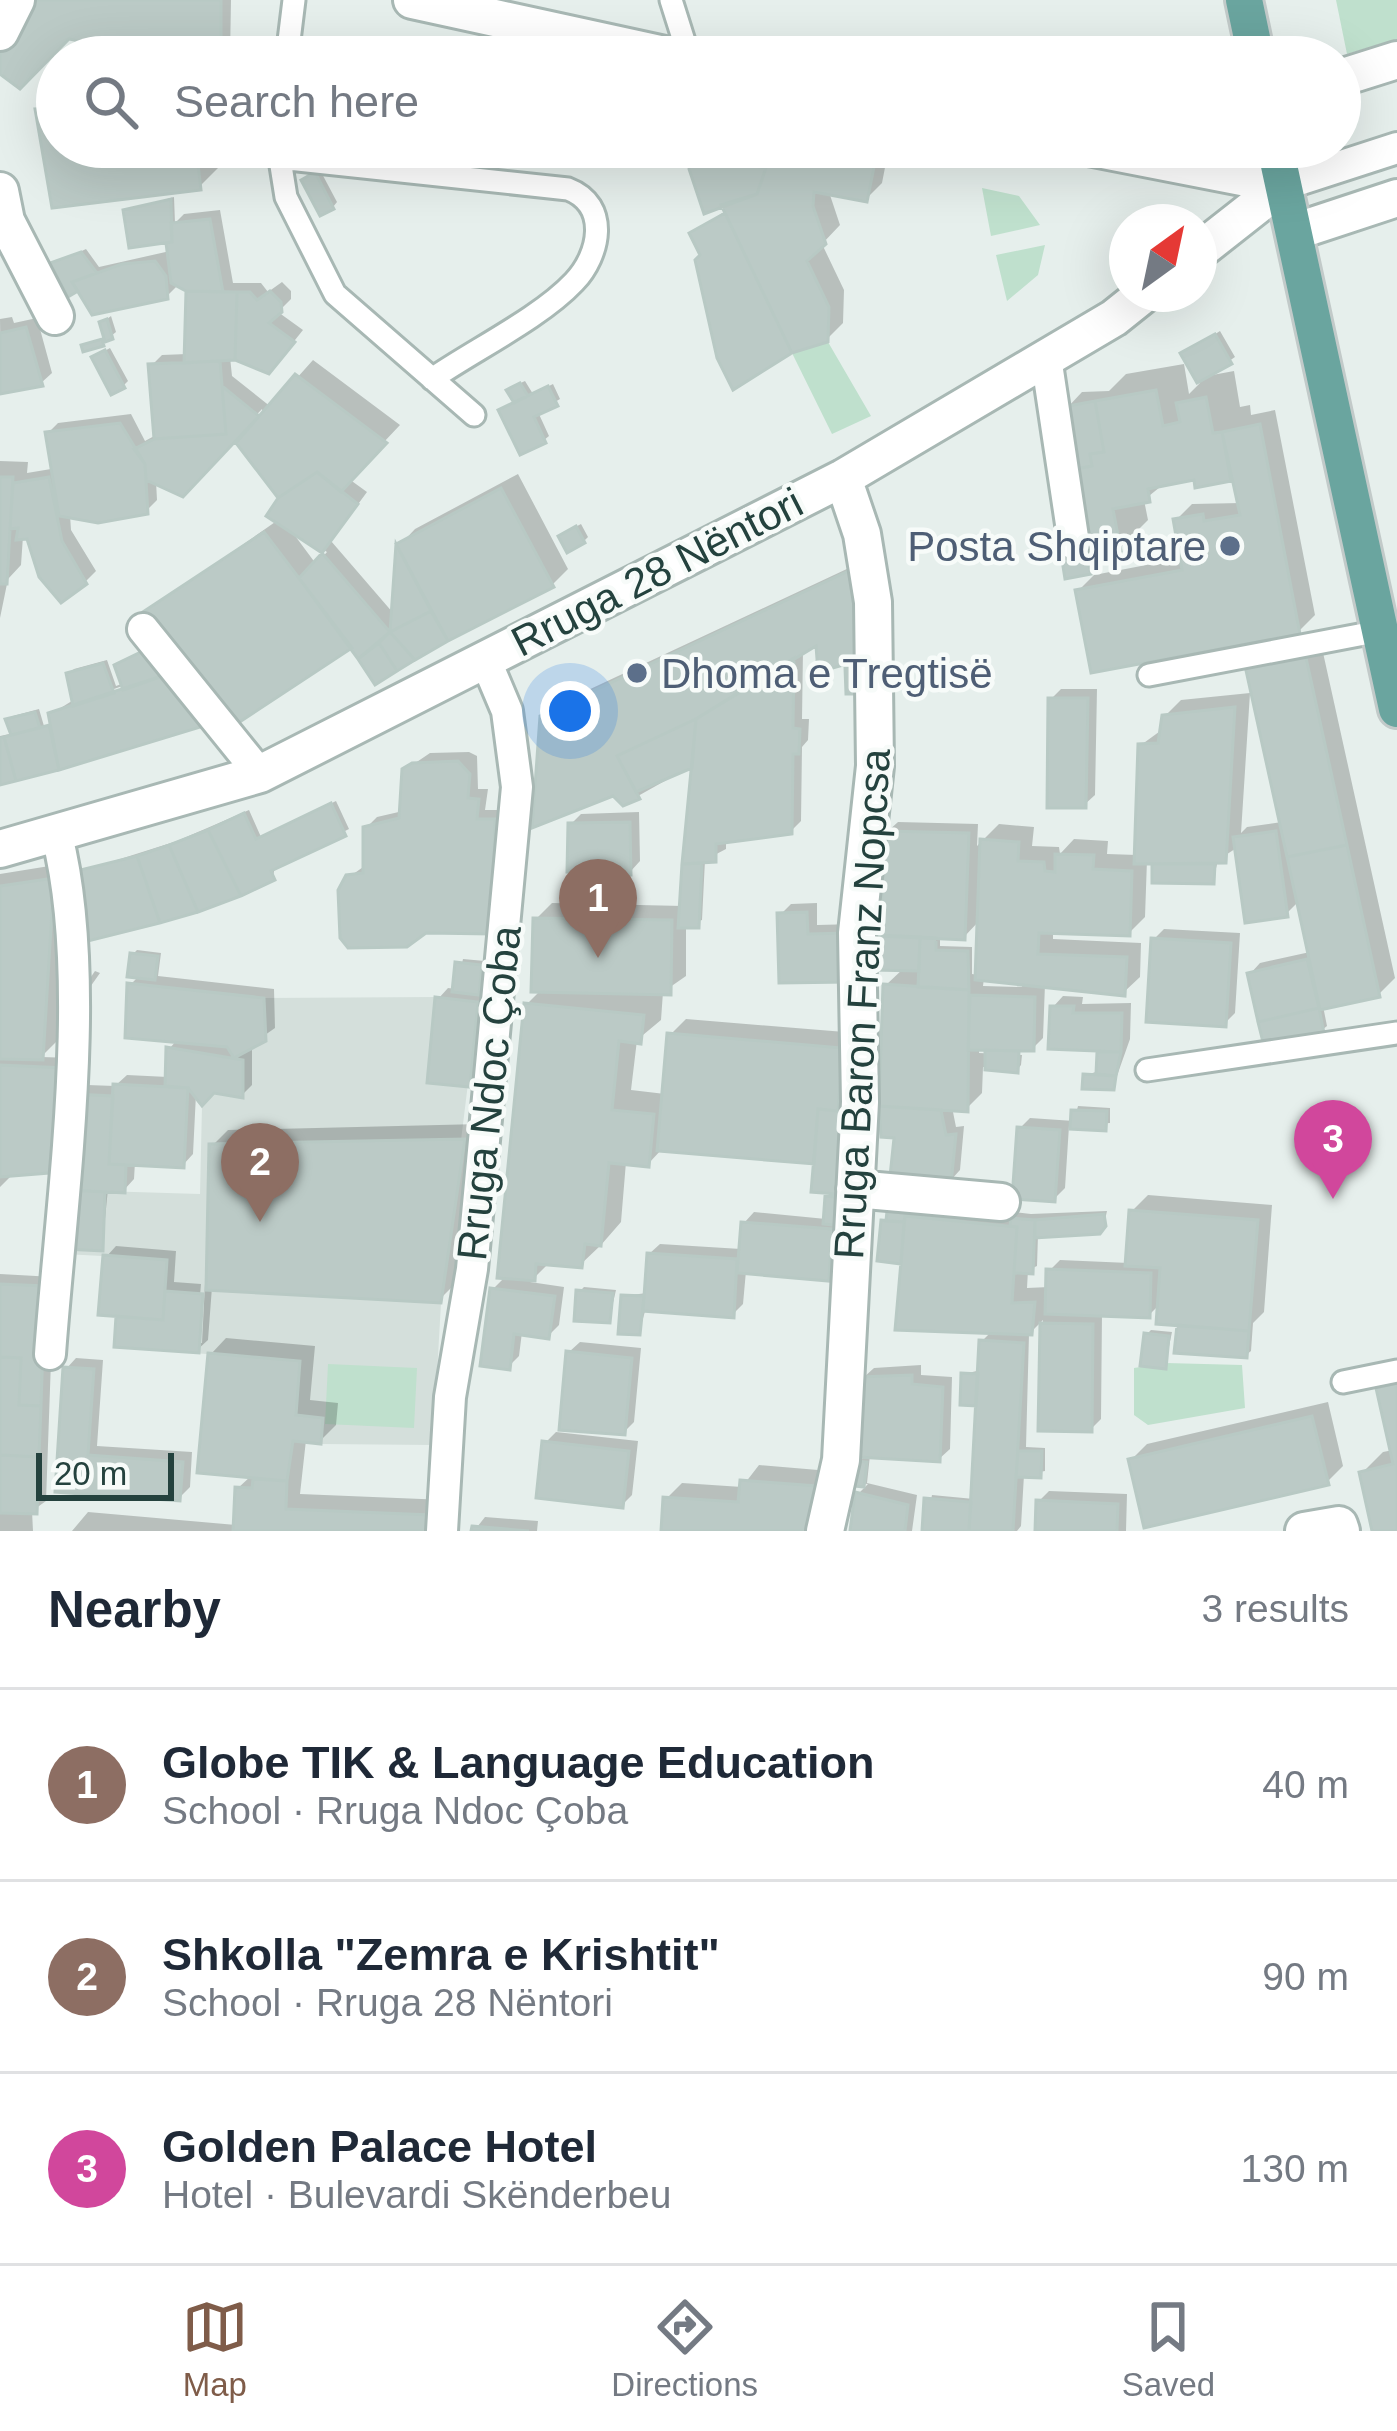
<!DOCTYPE html>
<html lang="en">
<head>
<meta charset="utf-8">
<style>
  :root { --surface:#fff; --page:#f6f6f7; --text:#1f2937; --muted:#747a83; --line:#e0e1e3; --accent:#7f5c49 }
  body { margin:0; font-family:Helvetica,sans-serif; background:var(--page); color:var(--text) }
  .compass { position:absolute; left:1109px; top:204px; width:108px; height:108px; border-radius:50%; background:var(--surface); box-shadow:0 12px 48px #0002; rotate:33deg }
  .scale { position:absolute; left:36px; bottom:30px; width:138px; box-sizing:border-box; padding-left:12px; border:6px solid #24423e; border-top:0; font-size:33px; line-height:42px; white-space:nowrap; color:#24423e; -webkit-text-stroke:9px #f7fbf9; paint-order:stroke }
  .you { position:absolute; left:570px; top:711px; width:42px; height:42px; margin:-30px; border:9px solid #fff; border-radius:50%; background:#1a73e8; box-shadow:0 0 0 18px #1a73e833 }
  .badge { display:grid; place-items:center; width:78px; height:78px; border-radius:50%; background:var(--accent); color:#fff; font-size:39px; font-weight:700 }
  .pin { position:absolute; translate:-50% -99px; filter:drop-shadow(0 3px 6px #0008) }
  .pin::after { content:''; position:absolute; top:63px; width:42px; height:36px; background:inherit; clip-path:polygon(0 0,100% 0,50% 100%) }
  .list { margin:0; padding:0; list-style:none }
  h2 { display:flex; justify-content:space-between; align-items:center; height:156px; margin:0; padding:0 48px; font-size:51px }
  h2 small { font-size:39px; font-weight:400; color:var(--muted) }
  .list li { display:grid; grid-template-columns:78px 1fr auto; gap:36px; align-items:center; box-sizing:border-box; height:192px; padding:0 48px; border-top:3px solid var(--line) }
  .list b { display:block; font-size:45px; white-space:nowrap }
  .list p { margin:0; font-size:39px; white-space:nowrap; color:var(--muted) }
  .list em { font-size:39px; font-style:normal; color:var(--muted) }
  .icon { flex:none; width:66px; height:66px; fill:none; stroke:currentColor; stroke-width:2; stroke-linecap:round; stroke-linejoin:round }
  .map { position:relative; flex:none; width:1397px; height:1531px; overflow:hidden }
  .search { position:absolute; background:var(--surface); box-shadow:0 12px 48px #0002; left:36px; right:36px; top:36px; height:132px; display:flex; align-items:center; gap:30px; box-sizing:border-box; padding:0 42px; border-radius:66px; color:var(--muted); font-size:45px }
  .sheet { height:732px; background:var(--surface) }
  nav { display:flex; justify-content:space-around; align-items:center; box-sizing:border-box; height:168px; border-top:3px solid var(--line); background:var(--surface); font-size:33px; color:var(--muted) }
  nav a { display:grid; justify-items:center; gap:6px }
  nav .on { color:var(--accent) }
  .map>svg:first-child { display:block }
  .built { fill:#d4dfdb }
  .green { fill:#bfe0cd }
  .shadow { fill:#0003; fill-rule:evenodd }
  .building { fill:#bbcac6; stroke:#b8c9c4; stroke-width:3 }
  .lines { fill:none; stroke-linecap:round; stroke-linejoin:round }
  .service-casing { stroke:#a8b8b4; stroke-width:27 }
  .pedestrian-casing { stroke:#a8b8b4; stroke-width:36 }
  .minor-casing { stroke:#a8b8b4; stroke-width:42 }
  .primary-casing { stroke:#c2cac9; stroke-width:42 }
  .service { stroke:#fff; stroke-width:21 }
  .pedestrian { stroke:#fff; stroke-width:30 }
  .minor { stroke:#fff; stroke-width:36 }
  .primary { stroke:#6aa59f; stroke-width:36 }
  .service-dot { fill:#5c6f8a; stroke:#f7fbf9; stroke-width:4.5 }
  .labels { text-anchor:middle; dominant-baseline:central; stroke-width:9; stroke-linejoin:round; paint-order:stroke }
  .service-label { font-size:42px; fill:#4e5e75; stroke:#f7fbf9; text-anchor:end }
  .street-label { font-size:42px; fill:#24423e; stroke:#f7fbf9 }
</style>
</head>
<body>
<div class="map">
<svg width="1397" height="1531" viewBox="0 0 1397 1531">
  <rect width="100%" height="100%" fill="#e6efec"/>
  <path class="built" d="M435,997L478,1002L441,1303L433,1445L321,1444L323,1418L296,1415L299,1361L114,1347L116,1317L98,1315L102,1256L64,1254L68,1190L200,1194L202,1106L214,1093L243,1097V1060L234,1058L266,1041L264,998Z"/>
  <path class="green" d="M1336,0H1397V39L1347,54Z
    M982,188L1019,196L1040,225L991,236Z
    M1045,245L1038,275L1007,301L996,255Z
    M828,342L871,416L832,434L792,353Z
    M1166,1363L1242,1365L1245,1408L1148,1425L1134,1415V1368Z
    M328,1364L417,1368L414,1428L325,1424Z"/>
  <path class="shadow" d="M39,0H231L230,57H173L68,35L0,70V51Z
    M510,50L543,57H503Z
    M57,91V147H218L220,166L199,187L55,205L38,110Z
    M666,147H889L882,183L866,199L829,192L840,225L822,244L844,290L843,323L827,339L704,255L692,233L727,210L697,153Z
    M320,170L337,202L333,207L309,176Z
    M174,197L175,223L184,214L220,210L233,283H261L268,292L282,282L291,291V299L278,312L303,330L279,360L230,357L232,376L271,407L313,360L400,425L349,479L367,492L331,541L394,614L399,546L415,529L518,474L568,569L552,585L376,681L371,650L352,645L51,714L75,699L69,674L74,669L107,660L116,686L124,683L122,661L154,645L147,612L278,520L280,500L262,409L182,493L156,481L157,500L146,511L70,515L71,530L96,571L85,582L23,536L21,565L8,579L0,618V461L28,462L27,473L51,469L48,433L58,423L131,414L145,441L156,435L152,365L162,355L187,354L189,289L179,284L167,296L79,287L54,264L86,249L99,267L170,251L169,240L126,211ZM290,528L327,552L316,564L290,529ZM136,681L138,687L104,698L114,689Z
    M111,316L116,332L102,343L84,346L106,336L102,323Z
    M12,317L14,323L37,318L52,373L41,383L1,391L0,319Z
    M1220,331L1235,357L1207,376L1234,371L1240,407L1250,405L1251,415L1275,410L1315,615L1299,631L1078,591L1094,575L1183,558L1176,520L1192,504L1241,503L1234,474L1165,483L1144,500L1148,520L1120,548L1067,408L1082,392L1109,391L1126,374L1184,364L1189,394L1200,383L1184,354Z
    M110,348L128,381L124,385L99,354Z
    M525,381L533,394L553,384L560,399L538,412L549,436L544,440L516,402L514,386Z
    M581,524L588,537L584,541L566,532Z
    M1091,553L1090,571L1065,561L1070,557Z
    M866,560L818,641L803,650L802,719H809L808,740L802,747L801,821L791,831L726,840V849L705,860L702,920L686,925V976L663,992L661,1020L637,1040L631,1090L665,1094L670,1035L686,1019L857,1033L838,1268L827,1278L746,1271L743,1304L733,1314L646,1308L639,1332L623,1296L647,1293L649,1254L660,1244L741,1249L744,1223L754,1212L826,1219L828,1197L835,1191L817,1161L663,1148L648,1164L626,1162L621,1222L601,1245L580,1265L549,1263L530,1282L564,1287L559,1325L548,1336L522,1332L519,1356L509,1366L493,1289L506,1276L526,1005L542,989L536,919L552,903L683,906L695,764L638,796L543,717L554,706Z
    M1320,639L1395,978L1379,994L1323,1006L1327,1026L1322,1030L1250,974L1260,963L1310,952L1299,901L1286,914L1238,847L1218,860L1213,881L1147,860L1145,917L1129,933L1053,931V939L1141,943L1140,977L1124,992L1045,984L1043,1038L1033,1048H979V1053L1022,1055L1021,1065L1017,1070L983,1067L982,1093L967,1108L952,1107L956,1127L964,1126L960,1170L950,1181L897,1135L886,985L904,968L877,936L884,930L887,832L898,822L978,824L977,846L999,824L1034,827L1032,846L1059,847L1060,854L1074,839L1108,841L1107,854L1137,855L1141,745L1163,729L1165,716L1181,700L1250,693L1241,833L1247,827L1282,822L1248,667ZM980,920L978,975L972,974V947L940,946V936L964,937ZM984,978L1023,982L1022,987L983,986Z
    M1061,689H1097L1095,795L1084,805L1051,699Z
    M39,709L56,767L0,782V736L14,733L9,720L13,716Z
    M469,752L477,756L478,789H488L485,810H504L501,920L425,930L349,877L366,865V828L377,817L403,811L405,770L430,753Z
    M336,801L349,829L275,866L273,877L76,873L177,841L249,810L261,837Z
    M639,812L640,861L630,872L571,824L581,814Z
    M68,863L57,1041L41,1057L74,1058L87,1085L115,1086L127,1075L168,1077L169,1049L178,1039L130,985L140,975L132,955L137,950L161,953L158,976L274,989L275,1028L245,1049L252,1050V1085L242,1095L213,1090L196,1094L193,1154L183,1165L135,1162L134,1179L124,1190L108,1189L102,1248L69,1247L73,1157L12,1175L0,1187V874Z
    M817,903V925L856,924L857,969L780,915L791,904Z
    M1164,929L1240,933L1235,1013L1225,1023L1154,939Z
    M463,959L485,961L478,992L487,993L479,1074L469,1084L438,999L448,988L456,989Z
    M95,971L100,973L88,990L84,987Z
    M1063,996L1083,997L1082,1004L1131,1003L1130,1039L1113,1087L1086,1075L1099,1071L1104,1049L1053,1007Z
    M1078,1106L1110,1108V1123L1069,1126L1065,1188L1054,1199L1020,1128L1030,1118L1074,1121Z
    M480,1124L455,1284L439,1300L212,1287L208,1340L197,1350L119,1314L106,1257L116,1246L176,1251L174,1282L201,1284L196,1343H202L212,1146L228,1130Z
    M1148,1195L1272,1205L1264,1312L1253,1323L1251,1351L1246,1355L1180,1326L1161,1303L1149,1315L1102,1313L1101,1419L1091,1429L1041,1428L1043,1320L1029,1334L1026,1447L1045,1448V1471L1024,1475L1021,1526L1017,1531L925,1530L932,1495L974,1499L979,1403L964,1374L981,1370L982,1341L993,1330L904,1256L900,1260L895,1198L1031,1214L1107,1211L1104,1224L1038,1235L1037,1266L1028,1270L1027,1288L1049,1287V1271L1060,1260L1129,1263L1132,1211Z
    M0,1274L54,1277L46,1501L32,1511L33,1531H0Z
    M584,1287L616,1290L609,1320L579,1292Z
    M1151,1330L1172,1332L1165,1366L1147,1334Z
    M226,1338L315,1346L310,1400L338,1403L336,1425L320,1441L306,1440L300,1494L446,1500L441,1531H72L88,1512L236,1525L238,1488L251,1476L211,1354Z
    M580,1342L641,1348L634,1422L624,1432L569,1352Z
    M76,1358L103,1360L97,1446L192,1452L190,1487L179,1498L58,1489L66,1369Z
    M921,1365V1375L952,1377L950,1449L939,1459L870,1455L867,1483L917,1495L912,1531H853L858,1494L868,1484L857,1483L859,1462L867,1454L863,1378L874,1368Z
    M1397,1371V1531H1375L1362,1473L1383,1452L1393,1450L1380,1389Z
    M1328,1402L1343,1466L1327,1482L1131,1460L1147,1444Z
    M556,1432L638,1441L632,1495L622,1505L545,1443Z
    M759,1465L830,1471L826,1531H664L666,1499L682,1483L742,1487Z
    M1049,1491L1127,1494L1126,1531H1038L1039,1501Z
    M485,1517L538,1521L537,1531H474Z"/>
  <path class="building" d="M35,0H221V57H160L69,39L20,89L0,74V46Z
    M57,108V147H196L201,190L52,208L35,109Z
    M657,147H773L766,168Z
    M773,147H832L831,154L875,162L867,202L814,192L813,206L826,244L807,261L829,307L828,342L792,353L721,205L757,194Z
    M693,153L766,168L757,194L704,214L689,169Z
    M315,172L334,209L320,216L301,180Z
    M171,199L172,242L129,248L123,210Z
    M725,213L792,353L733,390L717,358L695,260L700,255L689,233Z
    M210,219L223,292L186,291L171,283L166,243L172,242L171,223Z
    M81,252L97,273L72,282L78,291L68,297L50,263Z
    M155,261L166,276L168,299L92,315L72,282L122,264Z
    M186,291L237,292L235,360L184,363Z
    M270,291L281,302L282,312L269,323L295,342L269,374L235,360L237,292H250L257,300Z
    M107,319L113,339L105,342L99,322Z
    M26,327L43,386L0,394V333Z
    M1215,334L1232,364L1197,383L1180,353Z
    M102,339L104,346L83,352L81,345Z
    M105,350L125,388L111,395L91,357Z
    M220,361L226,434L154,439L148,364Z
    M295,374L387,443L341,492L317,472L278,498L236,443Z
    M520,383L528,396L514,403L506,390Z
    M222,386L259,416L183,497L146,480L145,464L134,449L154,439L226,434Z
    M548,386L558,406L534,417L546,443L520,455L498,410Z
    M1156,390L1163,426L1180,422L1176,403L1206,397L1213,433L1222,432L1231,481L1195,488L1194,480L1148,489L1150,502L1113,509L1121,551L1092,556L1075,469L1092,466L1090,454L1104,452L1095,401Z
    M1095,401L1104,452L1090,454L1092,466L1075,469L1063,407Z
    M120,423L145,464L148,514L98,523L59,516L45,432Z
    M1260,424L1300,634L1091,673L1075,590L1182,570L1173,519L1203,514L1204,521L1240,515L1222,432Z
    M317,472L358,504L322,553L266,516L278,498Z
    M0,477H13L7,584H0Z
    M49,477L62,541L87,584L61,603L39,577L27,539L16,540L18,528L10,529L13,483Z
    M501,488L554,587L448,641L396,544Z
    M576,526L585,543L567,553L558,536Z
    M264,532L352,648L229,729L143,612Z
    M396,544L431,611L390,632Z
    M322,553L390,632L358,659L299,578Z
    M1087,556L1091,574L1065,579L1062,560Z
    M857,567L869,658L818,672L816,646L696,719L617,756L640,799L623,806L613,796L532,828L540,716Z
    M431,611L448,641L415,660L390,632Z
    M390,632L415,660L397,671L379,643Z
    M379,643L397,671L375,685L358,659Z
    M149,648L171,673L123,690L114,665Z
    M1305,653L1347,845L1287,857L1245,666Z
    M794,658L793,728L800,729L799,754H793L792,834L716,844V862L682,864L696,719Z
    M103,663L114,693L73,706L66,673Z
    M845,667H862L863,694H846Z
    M171,673L207,725L59,770L48,713Z
    M1048,698H1088L1086,808H1047Z
    M1235,707L1226,863L1134,864L1138,744L1158,743L1162,715Z
    M35,712L40,728L11,735L5,719Z
    M696,719L692,768L636,792L617,756Z
    M49,725L59,770L16,781L4,737Z
    M4,737L16,781L0,785V738Z
    M458,761L470,774L468,798L479,799L477,819H495L492,934L426,933L407,947L348,948L340,938L338,890L346,875L363,873V827L399,818L402,769L412,763Z
    M331,803L346,836L271,871L275,880L241,896L208,830L244,813L256,839Z
    M630,822L631,875L567,872L568,823Z
    M208,830L241,896L198,912L169,845Z
    M885,831L969,833L965,940L880,936Z
    M1276,831L1288,917L1245,923L1233,837Z
    M980,839L1019,842L1018,861L1044,862L1045,871L1055,872V854L1094,855L1093,869L1132,871L1130,936L1039,933L1038,954L1127,957L1125,996L975,980Z
    M169,845L198,912L160,923L137,856Z
    M1347,845L1380,997L1320,1010L1287,857Z
    M137,856L160,923L88,941L72,872Z
    M702,863L699,928H678L682,864Z
    M1152,864H1215L1214,884L1152,883Z
    M54,878L43,1060L0,1059V886Z
    M807,912L808,934L847,933L848,982L779,983L777,913Z
    M533,918L672,920L671,995L531,992Z
    M874,935L920,937L919,971L873,970Z
    M920,937L936,938V950L968,951L969,990L918,987Z
    M1151,938L1231,943L1226,1027L1146,1022Z
    M130,953L158,956L155,980L127,977Z
    M1307,959L1319,1008L1258,1022L1247,973Z
    M455,962L482,965L479,995L452,992Z
    M127,983L264,998L266,1041L234,1058L227,1047L125,1038Z
    M883,984L969,990L968,1112L879,1106Z
    M970,995L1035,997L1034,1051L968,1050Z
    M435,997L478,1002L470,1087L427,1083Z
    M524,1003L644,1015L641,1044L619,1041L612,1110L654,1114L649,1167L609,1163L601,1246L585,1244L582,1268L536,1264L535,1281L497,1278Z
    M1050,1006H1074L1073,1013H1122L1121,1052L1048,1049Z
    M1319,1008L1324,1033L1264,1046L1258,1022Z
    M667,1033L843,1048L838,1111L818,1109L814,1164L657,1151Z
    M166,1047L243,1060V1098L214,1093L202,1106L188,1088L165,1086Z
    M985,1050L1019,1051L1018,1073L985,1070Z
    M1097,1052H1121L1116,1076L1096,1074Z
    M0,1065L65,1068L61,1172L0,1177Z
    M1083,1074L1116,1076L1114,1090L1082,1089Z
    M113,1084L188,1088L184,1168L109,1164Z
    M73,1094L113,1096L109,1164L126,1165L125,1193L68,1190Z
    M879,1106L941,1110L946,1135L956,1134L951,1184L889,1186L894,1138L881,1137Z
    M818,1109L855,1113L849,1195L811,1192Z
    M1071,1110L1107,1111L1106,1131L1070,1129Z
    M1017,1127L1060,1130L1055,1202L1012,1199Z
    M465,1139L441,1303L206,1290L209,1144Z
    M68,1190L105,1192L103,1251L65,1249Z
    M825,1196L846,1198L843,1226L823,1224Z
    M888,1201L959,1208L958,1221L905,1216L904,1222L886,1221Z
    M1129,1210L1258,1220L1249,1331L1156,1324L1160,1268L1125,1266Z
    M1104,1214L1106,1226L1100,1234L1035,1238V1220Z
    M905,1216L1017,1227L1012,1303L1035,1302L1032,1335L895,1330Z
    M1011,1218L1035,1220L1033,1274L1014,1273L1017,1227L1010,1226Z
    M881,1220L904,1222L901,1264L877,1261Z
    M741,1222L832,1229L829,1281L737,1273Z
    M647,1253L737,1259L734,1318L643,1311Z
    M103,1255L167,1260L163,1320L98,1315Z
    M1046,1269L1151,1273L1150,1318L1045,1314Z
    M0,1284L45,1286L41,1406L19,1405L21,1358L0,1357Z
    M490,1288L555,1296L549,1339L514,1334L510,1370L480,1366Z
    M576,1290L613,1293L610,1323L574,1321Z
    M165,1291L203,1294L199,1353L114,1347L116,1316L163,1320Z
    M621,1295L644,1296L640,1335L618,1334Z
    M1040,1323L1093,1324L1092,1432L1038,1431Z
    M1177,1325L1249,1331L1247,1358L1174,1353Z
    M1144,1333L1169,1336L1166,1369L1140,1366Z
    M979,1340L1024,1343L1013,1531H969Z
    M566,1351L632,1358L625,1435L559,1430Z
    M208,1353L300,1361L296,1415L323,1418L321,1444L293,1441L287,1481L197,1473Z
    M0,1357L21,1358L19,1405L41,1406L39,1457L0,1455Z
    M63,1367L94,1369L88,1455L183,1462L180,1501L55,1492Z
    M961,1373L978,1374L976,1406L960,1405Z
    M912,1375V1384L943,1387L940,1462L858,1457L860,1377Z
    M1397,1383V1531H1372L1359,1472L1393,1464L1376,1388Z
    M1312,1416L1329,1485L1144,1528L1128,1459Z
    M542,1441L629,1451L623,1508L536,1498Z
    M1018,1451H1042L1041,1478L1016,1477Z
    M0,1455L39,1457L37,1514L0,1513Z
    M856,1461L867,1462L864,1487L854,1486Z
    M253,1479L287,1481L286,1509L431,1515L429,1531H233L235,1487L252,1488Z
    M740,1480L816,1486L813,1531H661L663,1497L738,1502Z
    M855,1492L908,1505L905,1531H850Z
    M924,1498L971,1502L969,1531H922Z
    M1036,1500L1118,1504L1117,1531H1035Z
    M472,1526L529,1531H471Z"/>
  <g class="lines">
    <defs>
      <path id="service" d="M671,0L689,57
        M287,57L294,0
        M278,147L286,197L335,294L474,415
        M279,158L568,189C610,205 600,255 574,282C540,318 474,350 432,379
        M1149,675L1380,631
        M1147,1070L1397,1033
        M1343,1382L1397,1371"/>
      <path id="pedestrian" d="M1283,185L1397,148
        M1046,357L1074,544
        M143,629L260,774
        M50,1354C61,1201 94,982 57,836
        M442,1531L450,1397L472,1269L517,787L507,711L485,659"/>
      <path id="minor" d="M412,0L674,57
        M0,32L16,0
        M1340,78L1397,60
        M1088,147L1283,185
        M0,191L6,221L55,316
        M1294,232L1397,198
        M1199,251L1283,185
        M0,849L260,774L843,478L1114,318L1144,294
        M855,1189L1001,1202
        M825,1531L841,1460L860,1102L857,933L875,766L873,602L862,534L843,478
        M1304,1531L1339,1525L1341,1531"/>
      <path id="primary" d="M1244,0L1256,57
        M1275,147L1397,709"/>
    </defs>
    <use href="#service" class="service-casing"/>
    <use href="#pedestrian" class="pedestrian-casing"/>
    <use href="#minor" class="minor-casing"/>
    <use href="#primary" class="primary-casing"/>
    <use href="#service" class="service"/>
    <use href="#pedestrian" class="pedestrian"/>
    <use href="#minor" class="minor"/>
    <use href="#primary" class="primary"/>
  </g>
  <g class="service-dot">
    <circle cx="1230" cy="546" r="12"/>
    <circle cx="637" cy="673" r="12"/>
  </g>
  <g class="labels">
    <g class="service-label">
      <text x="1206" y="546">Posta Shqiptare</text>
      <text x="661" y="673" text-anchor="start">Dhoma e Tregtisë</text>
    </g>
    <g class="street-label">
      <text transform="translate(657 572) rotate(-27)">Rruga 28 Nëntori</text>
      <text transform="translate(862 1004) rotate(-87)">Rruga Baron Franz Nopcsa</text>
      <text transform="translate(489 1093) rotate(-84)">Rruga Ndoc Çoba</text>
    </g>
  </g>
</svg>
<svg class="compass" viewBox="-18 -18 36 36"><path d="M0-13l5 13h-10z" fill="#e53935"/><path d="M0 13l5-13h-10z" fill="#747a83"/></svg>
<div class="scale">20 m</div>
<div class="you"></div>
<div class="pin badge" style="left:598px;top:958px;background:#8d6e63">1</div>
<div class="pin badge" style="left:260px;top:1222px;background:#8d6e63">2</div>
<div class="pin badge" style="left:1333px;top:1199px;background:#d1479c">3</div>
<div class="search"><svg class="icon" aria-label="search" viewBox="0 0 24 24"><circle cx="10" cy="10" r="6"/><path d="M15 15l6 6"/></svg>Search here</div>
</div>
<section class="sheet">
<h2>Nearby<small>3 results</small></h2>
<ul class="list">
<li><span class="badge" style="background:#8d6e63">1</span><div><b>Globe TIK &amp; Language Education</b><p>School · Rruga Ndoc Çoba</p></div><em>40 m</em></li>
<li><span class="badge" style="background:#8d6e63">2</span><div><b>Shkolla &quot;Zemra e Krishtit&quot;</b><p>School · Rruga 28 Nëntori</p></div><em>90 m</em></li>
<li><span class="badge" style="background:#d1479c">3</span><div><b>Golden Palace Hotel</b><p>Hotel · Bulevardi Skënderbeu</p></div><em>130 m</em></li>
</ul>
</section>
<nav>
<a class="on"><svg class="icon" aria-label="map" viewBox="0 0 24 24"><path d="M3 6l6-2 6 2 6-2v14l-6 2-6-2-6 2zM9 4v14M15 6v14"/></svg>Map</a>
<a><svg class="icon" aria-label="directions" viewBox="0 0 24 24"><path d="M12 3l9 9-9 9-9-9zM9 14v-3h6M13 9l2 2-2 2"/></svg>Directions</a>
<a><svg class="icon" aria-label="saved" viewBox="0 0 24 24"><path d="M7 4h10v16l-5-4-5 4z"/></svg>Saved</a>
</nav>
</body>
</html>
